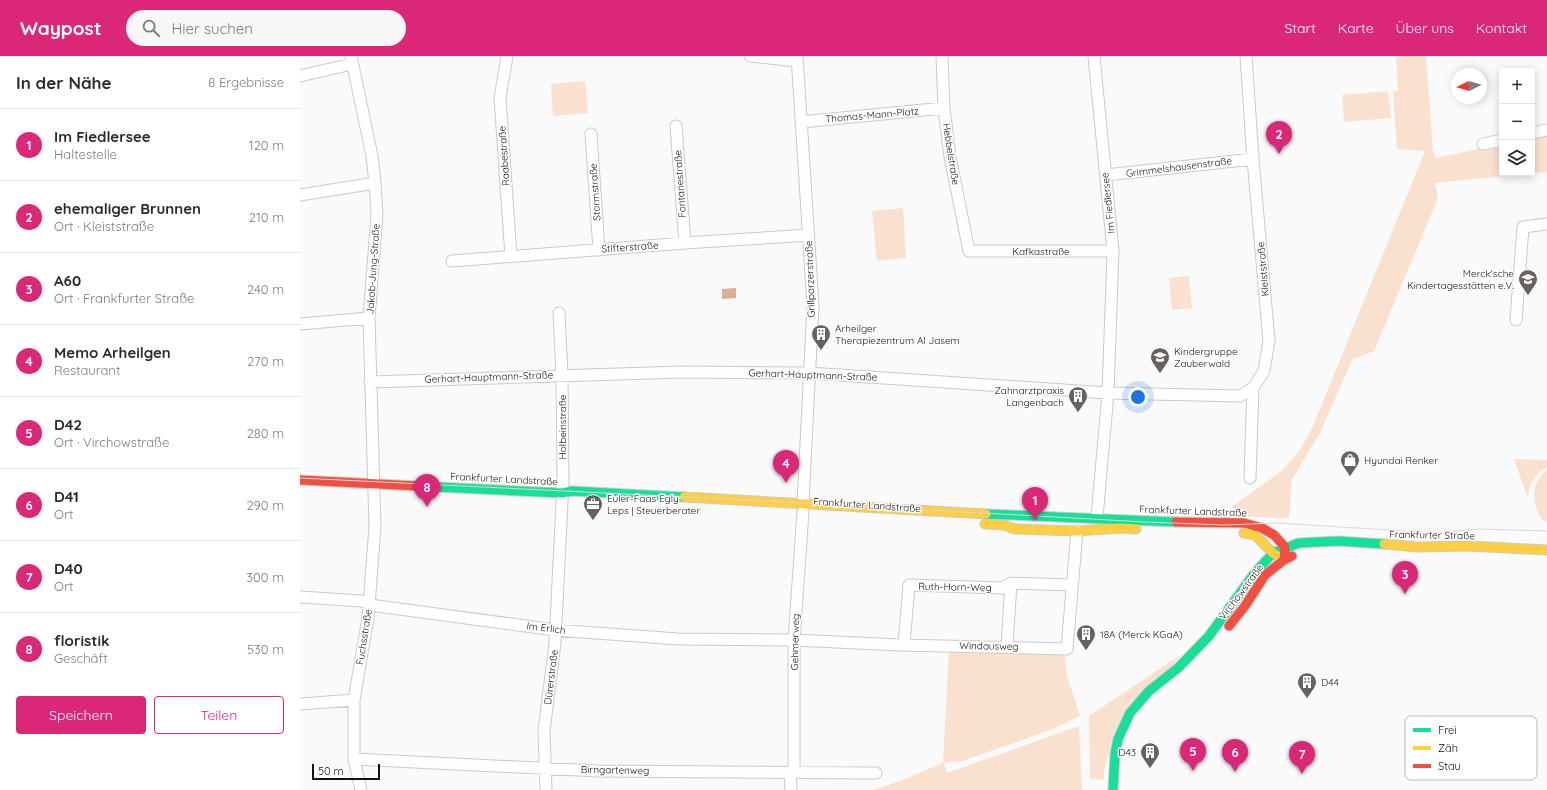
<!DOCTYPE html>
<html lang="de">
<head>
<meta charset="utf-8">
<style>
  :root { --surface:#fff; --page:#f7f7f7; --text:#2b2b33; --muted:#7c7c81; --line:#e1e1e2; --accent:#db2777 }
  body { margin:0; font-family:Quicksand,sans-serif; background:var(--page); color:var(--text) }
  .controls { position:absolute; right:12px; top:12px; display:grid; overflow:hidden; border-radius:4px; box-shadow:0 2px 10px #0003 }
  .controls button { width:36px; height:36px; display:grid; place-items:center; padding:0; border:0; border-bottom:1px solid var(--line); background:var(--surface); color:var(--text); font:20px sans-serif }
  .compass { position:absolute; left:1151px; top:12px; width:36px; height:36px; border-radius:50%; background:var(--surface); box-shadow:0 2px 10px #0003; rotate:265deg }
  .scale { position:absolute; left:12px; bottom:10px; width:68px; box-sizing:border-box; padding-left:4px; border:2px solid #1a100a; border-top:0; font-size:11px; line-height:14px; white-space:nowrap; color:#1a100a; -webkit-text-stroke:3px #fff; paint-order:stroke }
  .you { position:absolute; left:838px; top:341px; width:14px; height:14px; margin:-10px; border:3px solid #fff; border-radius:50%; background:#1a73e8; box-shadow:0 0 0 6px #1a73e833 }
  .badge { display:grid; place-items:center; width:26px; height:26px; border-radius:50%; background:var(--accent); color:#fff; font-size:13px; font-weight:700 }
  .pin { position:absolute; translate:-50% -33px; filter:drop-shadow(0 1px 2px #0008) }
  .pin::after { content:''; position:absolute; top:21px; width:14px; height:12px; background:inherit; clip-path:polygon(0 0,100% 0,50% 100%) }
  .list { margin:0; padding:0; list-style:none }
  h2 { display:flex; justify-content:space-between; align-items:center; height:52px; margin:0; padding:0 16px; font-size:17px }
  h2 small { font-size:13px; font-weight:400; color:var(--muted) }
  .list li { display:grid; grid-template-columns:26px 1fr auto; gap:12px; align-items:center; box-sizing:border-box; height:72px; padding:0 16px; border-top:1px solid var(--line) }
  .list b { display:block; font-size:15px; white-space:nowrap }
  .list p { margin:0; font-size:13px; white-space:nowrap; color:var(--muted) }
  .list em { font-size:13px; font-style:normal; color:var(--muted) }
  .actions { display:flex; gap:8px; padding:12px 16px }
  .actions a { flex:1; padding:9px 0; border:1px solid var(--accent); border-radius:4px; text-align:center; font-size:14px; color:var(--accent) }
  .actions .main { background:var(--accent); color:#fff }
  .icon { flex:none; width:22px; height:22px; fill:none; stroke:currentColor; stroke-width:2; stroke-linecap:round; stroke-linejoin:round }
  .map { position:relative; flex:none; width:1247px; height:734px; overflow:hidden }
  header { display:flex; align-items:center; gap:24px; box-sizing:border-box; height:56px; padding:0 20px; background:var(--accent); color:#fff }
  header strong { font-size:19px }
  nav { display:flex; gap:22px; margin-inline-start:auto; font-size:14px }
  .search { width:280px; height:36px; background:var(--page); display:flex; align-items:center; gap:10px; box-sizing:border-box; padding:0 14px; border-radius:22px; color:var(--muted); font-size:15px }
  main { display:flex }
  aside { flex:1; background:var(--surface) }
  .map>svg:first-child { display:block }
  .green { fill:#fae0cf }
  .water { fill:#ddaf92 }
  .lines { fill:none; stroke-linecap:round; stroke-linejoin:round }
  .street-casing { stroke:#cec9c6; stroke-width:13 }
  .fast-casing { stroke:#cec9c6; stroke-width:11 }
  .slow-casing { stroke:#cec9c6; stroke-width:11 }
  .jam-casing { stroke:#cec9c6; stroke-width:11 }
  .street { stroke:#fefefe; stroke-width:11 }
  .fast { stroke:#16e098; stroke-width:9 }
  .slow { stroke:#ffcf43; stroke-width:9 }
  .jam { stroke:#f24e42; stroke-width:9 }
  .tram { stroke:#d8d7d7; stroke-width:1 }
  .labels { text-anchor:middle; dominant-baseline:central; stroke-width:3; stroke-linejoin:round; paint-order:stroke }
  .street-label { font-size:10px; fill:#1a100a; stroke:#fff }
  .poi-label { font-size:10px; fill:#1a100a; stroke:#fff; text-anchor:start }
  .key { fill:#fff; stroke:#bab7b6; stroke-width:1 }
  .key-label { font-size:11px; fill:#1a100a }
</style>
</head>
<body>
<header>
<strong>Waypost</strong>
<div class="search"><svg class="icon" aria-label="search" viewBox="0 0 24 24"><circle cx="10" cy="10" r="6"/><path d="M15 15l6 6"/></svg>Hier suchen</div>
<nav><a>Start</a><a>Karte</a><a>Über uns</a><a>Kontakt</a></nav>
</header>
<main>
<aside>
<h2>In der Nähe<small>8 Ergebnisse</small></h2>
<ul class="list">
<li><span class="badge">1</span><div><b>Im Fiedlersee</b><p>Haltestelle</p></div><em>120 m</em></li>
<li><span class="badge">2</span><div><b>ehemaliger Brunnen</b><p>Ort · Kleiststraße</p></div><em>210 m</em></li>
<li><span class="badge">3</span><div><b>A60</b><p>Ort · Frankfurter Straße</p></div><em>240 m</em></li>
<li><span class="badge">4</span><div><b>Memo Arheilgen</b><p>Restaurant</p></div><em>270 m</em></li>
<li><span class="badge">5</span><div><b>D42</b><p>Ort · Virchowstraße</p></div><em>280 m</em></li>
<li><span class="badge">6</span><div><b>D41</b><p>Ort</p></div><em>290 m</em></li>
<li><span class="badge">7</span><div><b>D40</b><p>Ort</p></div><em>300 m</em></li>
<li><span class="badge">8</span><div><b>floristik</b><p>Geschäft</p></div><em>530 m</em></li>
</ul>
<div class="actions"><a class="main">Speichern</a><a>Teilen</a></div>
</aside>
<div class="map">
<svg width="1247" height="734" viewBox="0 0 1247 734">
  <rect width="100%" height="100%" fill="#fafafa"/>
  <path class="green" d="M1096,0H1126L1133,95L1136,102L1202,88V117H1232V81L1247,78V116L1135,127L1138,142L1074,295L1052,304L1020,377L992,423L989,462L933,460V450L983,414L1000,394L1013,370L1125,95L1097,93L1093,35H1098Z
    M285,25L288,57L253,60L251,28Z
    M1088,35L1091,62L1044,66L1042,39Z
    M603,152L606,202L577,205L572,155Z
    M889,220L892,252L872,254L869,222Z
    M1214,403L1247,404V411C1235,417 1228,430 1228,443Z
    M1247,414V466L1243,465C1232,448 1229,429 1247,414Z
    M649,593L762,597L765,601L767,620L780,660L751,674L662,705L644,707L647,717L779,670L782,734H573L600,725L643,707Z
    M882,598L814,677L804,715V724L790,722L789,660Z"/>
  <path class="water" d="M436,232V242L422,243V233Z"/>
  <g class="lines">
    <defs>
      <path id="street" d="M51,0L72,100L75,127L77,159L69,262L75,471L68,562L54,644V703L61,734
        M207,0L200,42L211,200
        M450,0L497,5
        M497,0L513,249L503,447
        M642,0L644,52L650,101L669,195H813
        M794,0L813,195L808,337L797,461
        M946,0L953,103L969,285L964,315L953,332L950,422
        M0,20L52,8
        M501,66L644,52
        M376,70L385,187
        M1232,77L1247,74
        M291,78L299,194
        M1183,88L1202,84
        M806,119L953,103
        M0,139L75,127
        M152,205L385,187L509,179
        M1216,264L1223,171L1247,168
        M0,268L69,262
        M70,326L381,316L509,317L808,337L940,340L953,332
        M0,541L61,545L77,550L255,574L378,583L494,584L600,589L767,593L777,475
        M604,589L609,529L703,532L711,527L772,529
        M707,590L711,527
        M0,648L54,644
        M54,703L298,715L576,717
        M490,716L491,734
        M494,716V584L503,456
        M246,734L244,675L255,587L263,426L262,319L259,257"/>
      <path id="fast" d="M137,431L262,437L272,435L384,441
        M686,458L876,466
        M813,734L815,698L818,683L830,657L849,635L878,612L909,580L954,518L973,497L999,487L1038,485L1084,488"/>
      <path id="slow" d="M384,441L686,458
        M685,468L704,469L715,473L777,475L820,472L836,473
        M944,477L955,479L973,497L984,504
        M1084,488L1118,491L1168,490L1247,494"/>
      <path id="jam" d="M0,424L137,431
        M876,466L944,467L962,472L974,479L985,491L984,504
        M929,570L945,550L965,519L984,504L992,500"/>
    </defs>
    <use href="#street" class="street-casing"/>
    <use href="#fast" class="fast-casing"/>
    <use href="#slow" class="slow-casing"/>
    <use href="#jam" class="jam-casing"/>
    <use href="#street" class="street"/>
    <use href="#fast" class="fast"/>
    <use href="#slow" class="slow"/>
    <use href="#jam" class="jam"/>
    <path class="tram" d="M0,422L467,445L845,466L924,469L979,467L1135,477L1179,473L1247,475"/>
  </g>
  <defs>
    <symbol id="school-pin" viewBox="-11 -11 22 30"><path d="M0 17L-7.5 6A9.5 9.5 0 1 1 7.5 6Z" fill="#68625e" stroke="#fff"/><path d="M0-5L7-2L0 1L-7-2ZM-4 1L0 2.5L4 1V4Q0 6-4 4Z" fill="#fff"/></symbol>
    <symbol id="building-pin" viewBox="-11 -11 22 30"><path d="M0 17L-7.5 6A9.5 9.5 0 1 1 7.5 6Z" fill="#68625e" stroke="#fff"/><path d="M-4-6H4V6H1V3H-1V6H-4ZM-2.5-4.3h1.7v1.8h-1.7ZM.8-4.3h1.7v1.8H.8ZM-2.5-1h1.7V.8h-1.7ZM.8-1h1.7V.8H.8Z" fill="#fff"/></symbol>
    <symbol id="shop-pin" viewBox="-11 -11 22 30"><path d="M0 17L-7.5 6A9.5 9.5 0 1 1 7.5 6Z" fill="#68625e" stroke="#fff"/><path d="M-5-2.5h2.3a2.7 3.5 0 0 1 5.4 0H5L5.5 6h-11ZM-1.5-2.5h3a1.5 2.3 0 0 0-3 0Z" fill="#fff"/></symbol>
    <symbol id="office-pin" viewBox="-11 -11 22 30"><path d="M0 17L-7.5 6A9.5 9.5 0 1 1 7.5 6Z" fill="#68625e" stroke="#fff"/><path d="M-6-3h4V-5.5h4V-3h4V5H-6ZM-1-4.5V-3h2v-1.5ZM-6 0V1H6V0Z" fill="#fff"/></symbol>
  </defs>
  <g fill-rule="evenodd">
    <use href="#school-pin" x="1217" y="212" width="22" height="30"/>
    <use href="#building-pin" x="510" y="267" width="22" height="30"/>
    <use href="#school-pin" x="849" y="290" width="22" height="30"/>
    <use href="#building-pin" x="767" y="329" width="22" height="30"/>
    <use href="#shop-pin" x="1039" y="393" width="22" height="30"/>
    <use href="#office-pin" x="282" y="437" width="22" height="30"/>
    <use href="#building-pin" x="775" y="567" width="22" height="30"/>
    <use href="#building-pin" x="996" y="615" width="22" height="30"/>
    <use href="#building-pin" x="839" y="685" width="22" height="30"/>
  </g>
  <g class="labels">
    <g class="street-label">
      <text transform="translate(572 59) rotate(-5)">Thomas-Mann-Platz</text>
      <text transform="translate(651 98) rotate(81)">Hebbelstraße</text>
      <text transform="translate(204 100) rotate(-94)">Raabestraße</text>
      <text transform="translate(879 111) rotate(-7)">Grimmelshausenstraße</text>
      <text transform="translate(380 128) rotate(-94)">Fontanestraße</text>
      <text transform="translate(295 136) rotate(-94)">Stormstraße</text>
      <text transform="translate(808 147) rotate(-96)">Im Fiedlersee</text>
      <text transform="translate(330 191) rotate(-4)">Stifterstraße</text>
      <text x="741" y="195">Kafkastraße</text>
      <text transform="translate(73 213) rotate(-86)">Jakob-Jung-Straße</text>
      <text transform="translate(963 213) rotate(-95)">Kleiststraße</text>
      <text transform="translate(510 223) rotate(-92)">Grillparzerstraße</text>
      <text transform="translate(513 319) rotate(2)">Gerhart-Hauptmann-Straße</text>
      <text transform="translate(189 321) rotate(-2)">Gerhart-Hauptmann-Straße</text>
      <text transform="translate(262 371) rotate(-90)">Holbeinstraße</text>
      <text transform="translate(204 423) rotate(3)">Frankfurter Landstraße</text>
      <text transform="translate(567 449) rotate(4)">Frankfurter Landstraße</text>
      <text transform="translate(893 455) rotate(2)">Frankfurter Landstraße</text>
      <text transform="translate(1132 479) rotate(1)">Frankfurter Straße</text>
      <text transform="translate(655 531) rotate(1)">Ruth-Horn-Weg</text>
      <text transform="translate(941 536) rotate(-53)">Virchowstraße</text>
      <text transform="translate(246 572) rotate(7)">Im Erlich</text>
      <text transform="translate(64 581) rotate(-81)">Fuchsstraße</text>
      <text transform="translate(495 586) rotate(-89)">Gehmerweg</text>
      <text transform="translate(689 590) rotate(1)">Windausweg</text>
      <text transform="translate(251 621) rotate(-83)">Dürerstraße</text>
      <text transform="translate(315 714) rotate(1)">Birngartenweg</text>
    </g>
    <g class="poi-label">
      <text x="1214" y="217" text-anchor="end">Merck'sche<tspan x="1214" dy="12">Kindertagesstätten e.V.</tspan></text>
      <text x="535" y="272">Arheilger<tspan x="535" dy="12">Therapiezentrum Al Jasem</tspan></text>
      <text x="874" y="295">Kindergruppe<tspan x="874" dy="12">Zauberwald</tspan></text>
      <text x="764" y="334" text-anchor="end">Zahnarztpraxis<tspan x="764" dy="12">Langenbach</tspan></text>
      <text x="1064" y="404">Hyundai Renker</text>
      <text x="307" y="442">Euler-Faas Egly<tspan x="307" dy="12">Leps | Steuerberater</tspan></text>
      <text x="800" y="578">18A (Merck KGaA)</text>
      <text x="1021" y="626">D44</text>
      <text x="836" y="696" text-anchor="end">D43</text>
    </g>
  </g>
  <rect x="1105" y="660" width="132" height="64" rx="6" class="key"/>
  <rect x="1113" y="672" width="18" height="4" fill="#16e098"/>
  <rect x="1113" y="690" width="18" height="4" fill="#ffcf43"/>
  <rect x="1113" y="708" width="18" height="4" fill="#f24e42"/>
  <g class="key-label">
    <text x="1138" y="678">Frei</text>
    <text x="1138" y="696">Zäh</text>
    <text x="1138" y="714">Stau</text>
  </g>
</svg>
<div class="controls">
<button>+</button>
<button>−</button>
<button><svg class="icon" aria-label="layers" viewBox="0 0 24 24"><path d="M12 4l9 5-9 5-9-5zM3 14l9 5 9-5"/></svg></button>
</div>
<svg class="compass" viewBox="-18 -18 36 36"><path d="M0-13l5 13h-10z" fill="#e53935"/><path d="M0 13l5-13h-10z" fill="#7c7c81"/></svg>
<div class="scale">50 m</div>
<div class="you"></div>
<div class="pin badge" style="left:735px;top:464px">1</div>
<div class="pin badge" style="left:979px;top:98px">2</div>
<div class="pin badge" style="left:1105px;top:538px">3</div>
<div class="pin badge" style="left:486px;top:427px">4</div>
<div class="pin badge" style="left:893px;top:715px">5</div>
<div class="pin badge" style="left:935px;top:716px">6</div>
<div class="pin badge" style="left:1002px;top:718px">7</div>
<div class="pin badge" style="left:127px;top:451px">8</div>
</div>
</main>
</body>
</html>
